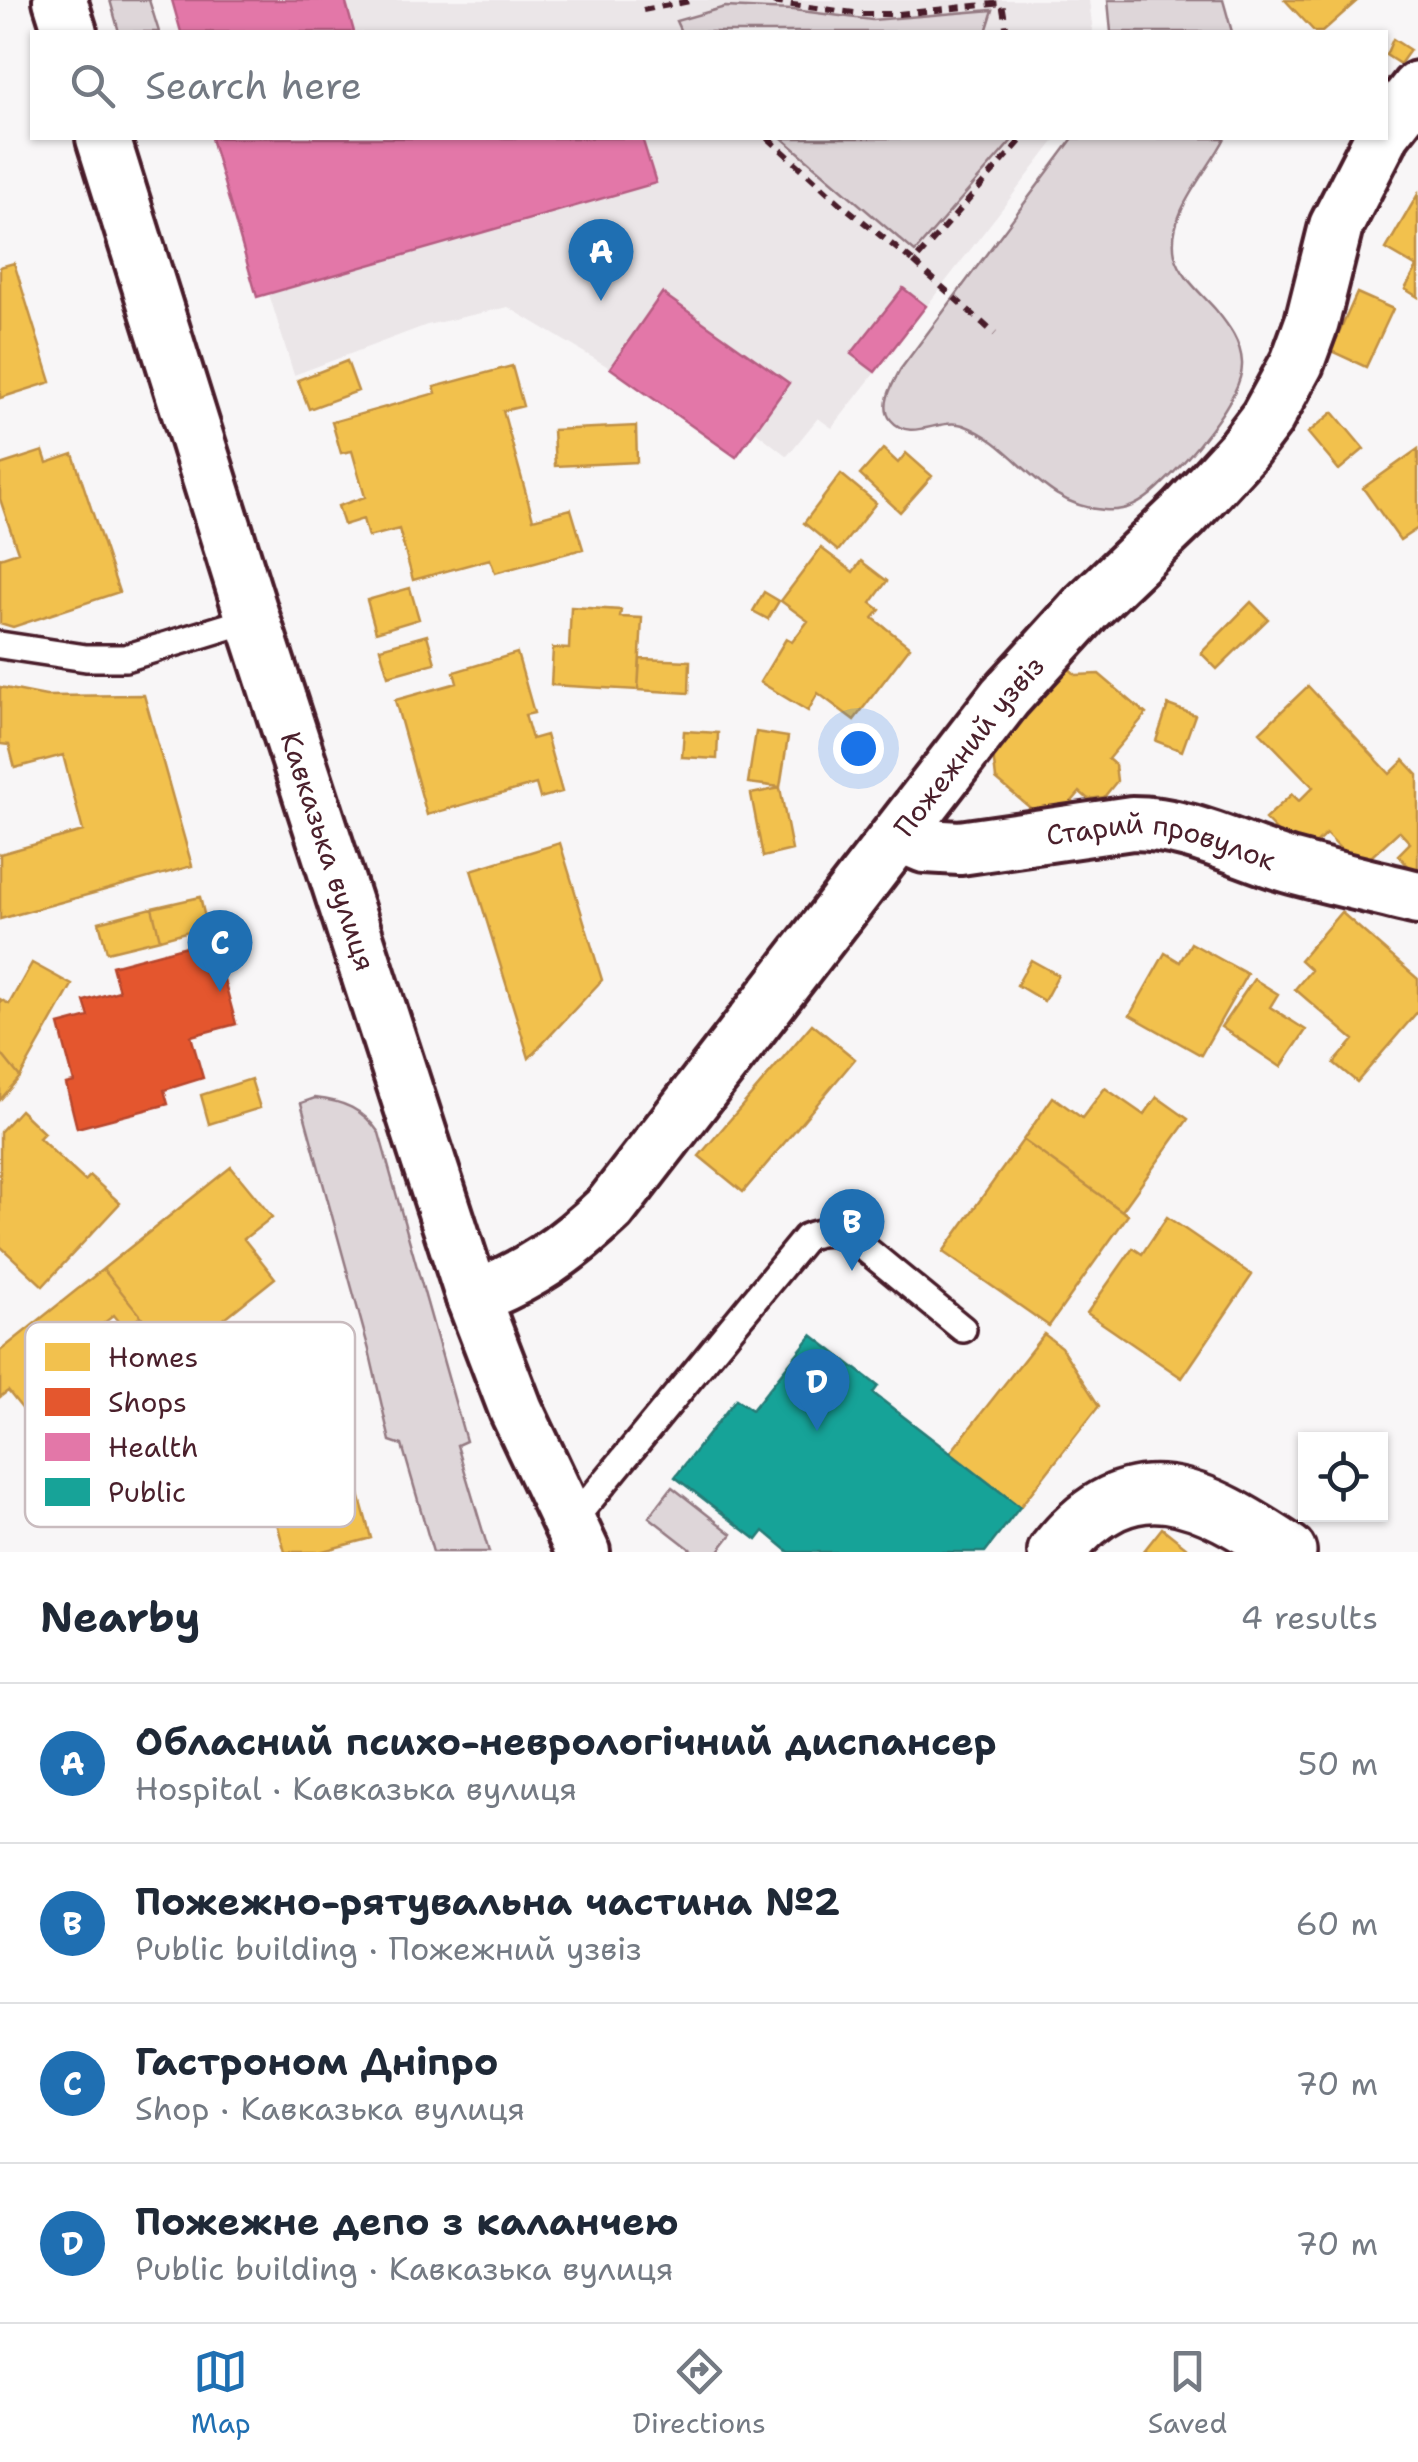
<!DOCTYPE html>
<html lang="en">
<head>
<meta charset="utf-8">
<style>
  :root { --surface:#fff; --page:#f6f6f7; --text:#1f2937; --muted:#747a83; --line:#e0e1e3; --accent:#1f6fb2 }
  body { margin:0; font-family:"Shantell Sans",sans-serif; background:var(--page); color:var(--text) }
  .controls { position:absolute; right:30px; bottom:30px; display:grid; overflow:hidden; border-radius:0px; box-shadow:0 2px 8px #0004 }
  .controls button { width:90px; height:90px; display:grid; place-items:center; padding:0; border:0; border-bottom:2px solid var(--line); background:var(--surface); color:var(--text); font:50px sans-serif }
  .you { position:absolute; left:858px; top:748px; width:35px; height:35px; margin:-25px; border:8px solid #fff; border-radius:50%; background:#1a73e8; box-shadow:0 0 0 15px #1a73e833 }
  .badge { display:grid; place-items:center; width:65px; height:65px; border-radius:50%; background:var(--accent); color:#fff; font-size:32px; font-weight:700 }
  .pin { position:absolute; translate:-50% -82px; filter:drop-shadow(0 2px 5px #0008) }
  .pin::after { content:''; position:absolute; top:52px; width:35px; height:30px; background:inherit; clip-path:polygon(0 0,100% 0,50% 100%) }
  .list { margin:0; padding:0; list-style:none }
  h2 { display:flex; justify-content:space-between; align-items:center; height:130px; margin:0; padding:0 40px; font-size:42px }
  h2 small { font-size:32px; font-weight:400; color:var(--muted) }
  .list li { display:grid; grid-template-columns:65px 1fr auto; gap:30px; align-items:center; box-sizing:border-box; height:160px; padding:0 40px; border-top:2px solid var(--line) }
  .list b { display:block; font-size:38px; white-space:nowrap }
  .list p { margin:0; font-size:32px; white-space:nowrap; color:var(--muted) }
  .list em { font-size:32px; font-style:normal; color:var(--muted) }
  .icon { flex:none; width:55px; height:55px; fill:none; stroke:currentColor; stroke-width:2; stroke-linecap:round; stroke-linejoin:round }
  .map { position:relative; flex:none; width:1418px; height:1552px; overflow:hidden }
  .search { position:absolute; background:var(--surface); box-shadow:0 2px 8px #0004; left:30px; right:30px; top:30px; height:110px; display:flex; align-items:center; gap:25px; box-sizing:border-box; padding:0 35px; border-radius:0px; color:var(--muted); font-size:38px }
  .sheet { height:770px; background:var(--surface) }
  nav { display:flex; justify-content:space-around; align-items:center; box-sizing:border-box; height:140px; border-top:2px solid var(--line); background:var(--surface); font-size:28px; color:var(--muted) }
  nav a { display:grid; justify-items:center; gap:5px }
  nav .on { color:var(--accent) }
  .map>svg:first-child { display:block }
  .built { fill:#ebe6e8 }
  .green { fill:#ded6d9; stroke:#947a82; stroke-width:2.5 }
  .homes { fill:#f2c14e; stroke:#c09044; stroke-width:2.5 }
  .shops { fill:#e4572e; stroke:#b6462d; stroke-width:2.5 }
  .health { fill:#e377a8; stroke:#b55d82; stroke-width:2.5 }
  .public { fill:#17a398; stroke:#267b77; stroke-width:2.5 }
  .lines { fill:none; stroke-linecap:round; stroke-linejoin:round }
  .lane-casing { stroke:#4a1f2b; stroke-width:32 }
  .street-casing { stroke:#4a1f2b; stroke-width:60 }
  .secondary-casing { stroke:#4a1f2b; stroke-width:62 }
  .path { stroke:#4a1f2b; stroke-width:6; stroke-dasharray:10 8; stroke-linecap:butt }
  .lane { stroke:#fff; stroke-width:25 }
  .street { stroke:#fff; stroke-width:52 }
  .secondary { stroke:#fff; stroke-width:55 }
  .labels { text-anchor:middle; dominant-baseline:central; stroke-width:10; stroke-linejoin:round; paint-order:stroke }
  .street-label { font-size:28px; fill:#4a1f2b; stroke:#fff }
  .key { fill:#fff; stroke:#c9bcbf; stroke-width:2.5 }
  .key-label { font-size:28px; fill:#4a1f2b }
</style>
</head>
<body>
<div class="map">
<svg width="1418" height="1552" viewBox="0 0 1418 1552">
  <rect width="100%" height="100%" fill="#f8f6f7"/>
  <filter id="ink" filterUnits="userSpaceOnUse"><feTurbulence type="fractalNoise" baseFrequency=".01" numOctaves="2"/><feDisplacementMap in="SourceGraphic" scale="20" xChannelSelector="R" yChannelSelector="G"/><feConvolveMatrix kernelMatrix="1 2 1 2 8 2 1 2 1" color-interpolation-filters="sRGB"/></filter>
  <g filter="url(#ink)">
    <path class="built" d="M172,0H1089L1093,32H181Z
      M211,138H1057L832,428L818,418L787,456L755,431L736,457L610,368L508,307L427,325L294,375L269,294L257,297Z"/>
    <path class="green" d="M110,0H149L159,32H119Z
      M1108,0H1223L1232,32H1111Z
      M725,7L793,10L872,20L993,10L986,32H681L676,21Z
      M782,138H1014L915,252Z
      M1073,138H1225C1208,172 1166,213 1175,255C1180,276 1202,294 1216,310C1229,326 1241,342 1242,363C1244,398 1183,465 1158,488C1142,503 1127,512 1104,510C1038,505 1018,445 963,425C940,417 910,443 891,420C879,406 893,383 900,370Z
      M315,1098C343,1101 363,1109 379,1133L466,1441L457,1445L489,1552H433L402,1445L390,1441L369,1350L301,1103Z
      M672,1487L732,1534L718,1552H694L649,1517Z"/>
    <path class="homes" d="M1285,0H1358L1322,32H1315Z
      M1393,39L1410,50L1400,64L1386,55Z
      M1418,194V297L1405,289L1417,267L1386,249Z
      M14,263L51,382L0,398V267Z
      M1357,293L1393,309L1366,367L1331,351Z
      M347,361L358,391L309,409L298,380Z
      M512,366L523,406L503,411L533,519L571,509L583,549L495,573L490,559L413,580L399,529L368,537L363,519L344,525L338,506L365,497L352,451L341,453L332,422L436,393L434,387Z
      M1333,412L1364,449L1339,470L1308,433Z
      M636,426L637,462L555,466L553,430Z
      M883,449L898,463L906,453L932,476L900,512L860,475Z
      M1418,449V528L1400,540L1363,488Z
      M43,451L47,463L73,454L119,592L13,627L0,623V558L18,552L0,499V465Z
      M841,474L876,503L838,551L804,523Z
      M821,548L853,572L861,561L887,581L871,603L880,610L873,618L910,647L854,720L818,693L808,711L760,682L786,639L792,642L808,621L781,601Z
      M410,588L419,619L376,632L367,600Z
      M764,592L779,601L768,619L753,611Z
      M1251,602L1268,619L1217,669L1201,653Z
      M571,607L621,610L620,617L642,618L638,690L551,685L553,648L569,649Z
      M427,635L435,663L388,676L380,648Z
      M517,653L534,713L525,715L532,739L546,735L562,792L540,798L536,784L427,815L395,700L457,683L454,672Z
      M640,659L690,661L689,693L638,690Z
      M1066,666L1076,675L1099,674L1146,714L1108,759L1115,765L1117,781L1104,797L1088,799L1080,792L1067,807L1035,812L996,779L993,753Z
      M1308,686L1390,774L1404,760L1418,775V876L1398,855L1410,843L1399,831L1359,868L1326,834L1302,857L1265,819L1292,794L1299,801L1313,787L1260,732Z
      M0,687L46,696L144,695L192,866L0,919V854L83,831L63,755L15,768L9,745L0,744Z
      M1168,705L1195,715L1182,751L1156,741Z
      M684,731L718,733L717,759L682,757Z
      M756,732L788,737L780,787L748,783Z
      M780,788L792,850L763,857L751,794Z
      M560,843L602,980L529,1058L471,870Z
      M200,897L207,926L160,939L152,908Z
      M152,908L160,939L107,952L99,922Z
      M1341,912L1418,979V1011L1357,1082L1334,1063L1354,1040L1295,989L1311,970L1300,960Z
      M1191,943L1247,974L1201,1055L1130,1015L1165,953L1180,962Z
      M1031,960L1058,975L1044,1001L1017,985Z
      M32,963L72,985L20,1077L0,1052V999L9,1004Z
      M1254,979L1278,994L1270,1007L1306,1030L1281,1067L1221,1027Z
      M812,1024L855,1059L743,1192L699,1156Z
      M0,1052L20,1077L0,1100Z
      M251,1079L260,1108L209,1124L201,1095Z
      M1105,1088L1144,1115L1157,1097L1188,1119L1122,1211L1023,1140L1053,1097L1082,1118Z
      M20,1110L44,1133L39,1138L59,1157L85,1181L90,1176L120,1203L43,1286L0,1246V1132Z
      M1023,1140L1128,1215L1049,1326L943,1252Z
      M231,1167L272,1217L244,1239L275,1278L175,1358L103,1269Z
      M1167,1217L1252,1275L1182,1378L1087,1313L1133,1248L1142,1254Z
      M103,1269L141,1316L125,1329L114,1315L53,1364L59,1373L53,1377L66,1395L33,1422L8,1391L0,1397V1351Z
      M1044,1334L1061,1347L1099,1406L1020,1507L950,1453Z
      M334,1403L371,1538L319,1552H285L271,1502L236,1511L216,1435Z
      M1162,1528L1192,1552H1143Z"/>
    <path class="shops" d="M213,939L236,1024L191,1036L203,1078L164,1090L168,1104L77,1128L66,1084L74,1082L59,1025L89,1017L84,1001L119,991L112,966Z"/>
    <path class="health" d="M172,0H345L354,32H181Z
      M211,138H642L656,183L257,297Z
      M903,288L926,306L875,372L851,354Z
      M662,293L789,383L736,457L610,368Z"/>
    <path class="public" d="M812,1335L878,1386L873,1393L1020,1507L985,1552H789L764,1531L757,1540L675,1477L736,1399L752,1410Z"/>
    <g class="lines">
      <defs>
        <path id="lane" d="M0,645L86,658H125L253,619
          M571,1523L806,1237C826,1229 838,1232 857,1242L963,1329"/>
        <g id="street">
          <path d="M60,0L70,32"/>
          <path d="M1386,129L1418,88"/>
          <path id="s1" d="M103,138L253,619L473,1298L516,1410L583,1552"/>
          <path id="s2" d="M899,835L925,846L960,848L1132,823C1189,823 1236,850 1289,866C1332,878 1375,887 1418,898"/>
          <path id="s3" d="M473,1298C530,1275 565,1251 610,1208L1005,697L1087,607L1184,514L1242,451L1267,418L1297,363L1312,322L1336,226L1381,138"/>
        </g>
        <path id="secondary" d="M1056,1552C1132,1455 1203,1496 1288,1552"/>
      </defs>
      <use href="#lane" class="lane-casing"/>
      <use href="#street" class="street-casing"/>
      <use href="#secondary" class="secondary-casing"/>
      <path class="path" d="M755,0L862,14H899L1002,3L1007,32
        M643,10L695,0
        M768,138L841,204L914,262L1023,138
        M914,262L995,334"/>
      <use href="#lane" class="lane"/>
      <use href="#street" class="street"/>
      <use href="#secondary" class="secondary"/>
    </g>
  </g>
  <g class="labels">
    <g class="street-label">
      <text stroke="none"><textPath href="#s3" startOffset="750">Пожежний узвіз</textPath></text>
      <text stroke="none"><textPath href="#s1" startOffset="748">Кавказька вулиця</textPath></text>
      <text stroke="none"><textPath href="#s2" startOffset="268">Старий провулок</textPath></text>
    </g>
  </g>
  <rect x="25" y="1322" width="330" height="205" rx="15" class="key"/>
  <rect x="45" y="1343" width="45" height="28" fill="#f2c14e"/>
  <rect x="45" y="1388" width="45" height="28" fill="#e4572e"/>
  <rect x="45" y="1433" width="45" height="28" fill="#e377a8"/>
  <rect x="45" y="1478" width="45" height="28" fill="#17a398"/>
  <g class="key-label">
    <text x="108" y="1367">Homes</text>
    <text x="108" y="1412">Shops</text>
    <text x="108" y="1457">Health</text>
    <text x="108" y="1502">Public</text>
  </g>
</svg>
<div class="controls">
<button><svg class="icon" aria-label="locate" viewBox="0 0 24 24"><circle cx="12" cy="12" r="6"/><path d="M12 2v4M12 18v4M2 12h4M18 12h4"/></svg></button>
</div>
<div class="you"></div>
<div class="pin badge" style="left:601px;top:301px">A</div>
<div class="pin badge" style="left:852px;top:1271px">B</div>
<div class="pin badge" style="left:220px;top:992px">C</div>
<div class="pin badge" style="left:817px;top:1431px">D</div>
<div class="search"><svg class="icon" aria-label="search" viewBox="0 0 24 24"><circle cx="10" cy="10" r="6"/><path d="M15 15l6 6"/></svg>Search here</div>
</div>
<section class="sheet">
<h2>Nearby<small>4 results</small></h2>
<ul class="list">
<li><span class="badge">A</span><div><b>Обласний психо-неврологічний диспансер</b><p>Hospital · Кавказька вулиця</p></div><em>50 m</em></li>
<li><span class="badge">B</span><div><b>Пожежно-рятувальна частина №2</b><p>Public building · Пожежний узвіз</p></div><em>60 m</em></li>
<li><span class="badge">C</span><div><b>Гастроном Дніпро</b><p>Shop · Кавказька вулиця</p></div><em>70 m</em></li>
<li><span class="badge">D</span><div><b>Пожежне депо з каланчею</b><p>Public building · Кавказька вулиця</p></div><em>70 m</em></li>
</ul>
</section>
<nav>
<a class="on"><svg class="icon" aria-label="map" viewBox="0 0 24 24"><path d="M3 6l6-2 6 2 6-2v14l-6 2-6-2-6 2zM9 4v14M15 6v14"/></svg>Map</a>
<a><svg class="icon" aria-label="directions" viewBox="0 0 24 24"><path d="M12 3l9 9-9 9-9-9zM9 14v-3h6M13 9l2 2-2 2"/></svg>Directions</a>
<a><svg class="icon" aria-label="saved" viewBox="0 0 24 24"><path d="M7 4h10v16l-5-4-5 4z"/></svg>Saved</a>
</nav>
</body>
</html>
